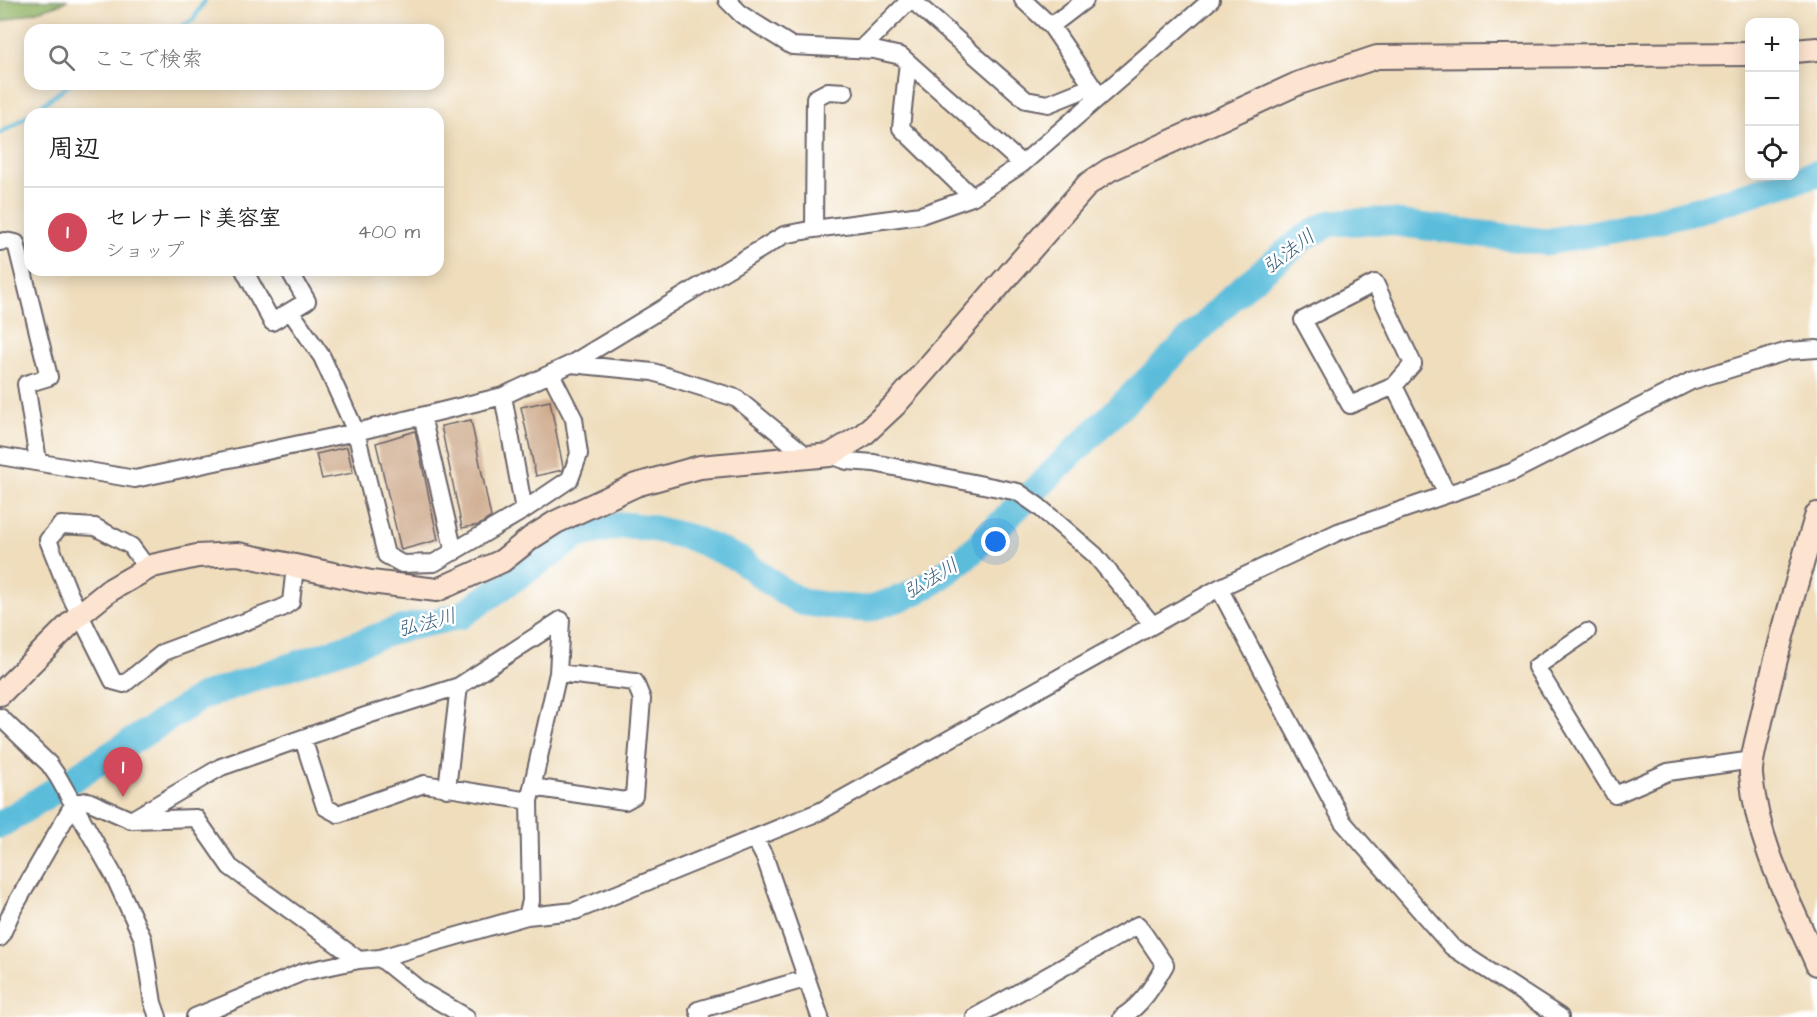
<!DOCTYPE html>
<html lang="ja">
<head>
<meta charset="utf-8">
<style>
  :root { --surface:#fff; --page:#f6f6f6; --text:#222; --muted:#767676; --line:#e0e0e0; --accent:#d1495b }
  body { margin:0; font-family:"Architects Daughter","Klee One",sans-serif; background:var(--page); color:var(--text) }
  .controls { position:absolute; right:18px; top:18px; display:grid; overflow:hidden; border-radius:12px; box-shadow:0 3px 15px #0003 }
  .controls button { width:54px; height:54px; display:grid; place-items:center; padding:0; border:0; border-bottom:2px solid var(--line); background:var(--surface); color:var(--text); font:30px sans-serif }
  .you { position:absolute; left:996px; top:542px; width:21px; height:21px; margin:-15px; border:4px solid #fff; border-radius:50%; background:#1a73e8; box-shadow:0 0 0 9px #1a73e833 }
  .badge { display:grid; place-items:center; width:39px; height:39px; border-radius:50%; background:var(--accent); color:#fff; font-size:20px; font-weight:700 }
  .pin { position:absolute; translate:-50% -50px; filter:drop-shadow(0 2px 3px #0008) }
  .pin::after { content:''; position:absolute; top:32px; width:21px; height:18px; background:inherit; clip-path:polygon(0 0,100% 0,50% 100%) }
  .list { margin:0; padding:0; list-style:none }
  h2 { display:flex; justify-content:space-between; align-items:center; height:78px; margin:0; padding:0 24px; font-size:26px }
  h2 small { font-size:20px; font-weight:400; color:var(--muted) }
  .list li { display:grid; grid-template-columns:39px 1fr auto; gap:18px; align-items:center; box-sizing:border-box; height:90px; padding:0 24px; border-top:2px solid var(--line) }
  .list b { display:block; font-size:22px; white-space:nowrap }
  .list p { margin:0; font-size:20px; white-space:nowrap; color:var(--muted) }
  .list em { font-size:20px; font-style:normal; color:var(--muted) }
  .icon { flex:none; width:33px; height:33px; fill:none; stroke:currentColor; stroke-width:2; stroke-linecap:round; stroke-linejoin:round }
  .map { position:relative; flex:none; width:1817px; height:1017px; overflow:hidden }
  .search { position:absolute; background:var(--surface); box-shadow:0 3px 15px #0003; left:24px; top:24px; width:420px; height:66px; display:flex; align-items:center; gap:15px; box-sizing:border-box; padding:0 21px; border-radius:18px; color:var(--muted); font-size:22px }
  .panel { position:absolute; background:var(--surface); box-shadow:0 3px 15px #0003; left:24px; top:108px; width:420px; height:168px; border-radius:18px }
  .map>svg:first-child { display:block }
  .forest { fill:#93b468; stroke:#5a6b52; stroke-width:1.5 }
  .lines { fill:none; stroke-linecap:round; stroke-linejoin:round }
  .stream { stroke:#5cbddb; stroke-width:4.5 }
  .river { stroke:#5cbddb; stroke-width:27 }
  .building { fill:#cca788 }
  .street-casing { stroke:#6a6368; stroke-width:20 }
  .secondary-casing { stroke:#6a6368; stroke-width:26 }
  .street { stroke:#fff; stroke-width:16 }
  .secondary { stroke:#fde4d0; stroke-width:22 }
  .labels { text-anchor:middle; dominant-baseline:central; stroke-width:5; stroke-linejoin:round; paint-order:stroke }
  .water-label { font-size:20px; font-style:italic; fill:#39607b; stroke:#fff }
</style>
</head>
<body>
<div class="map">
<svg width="1817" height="1017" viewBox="0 0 1817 1017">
  <rect width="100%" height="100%" fill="#fff"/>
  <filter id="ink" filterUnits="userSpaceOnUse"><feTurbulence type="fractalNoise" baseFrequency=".0167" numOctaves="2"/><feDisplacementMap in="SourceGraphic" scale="12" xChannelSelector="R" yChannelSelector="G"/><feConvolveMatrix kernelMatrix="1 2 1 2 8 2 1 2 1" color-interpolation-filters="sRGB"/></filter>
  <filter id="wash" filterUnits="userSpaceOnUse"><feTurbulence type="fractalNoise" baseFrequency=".008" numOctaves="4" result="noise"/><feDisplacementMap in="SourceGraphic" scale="24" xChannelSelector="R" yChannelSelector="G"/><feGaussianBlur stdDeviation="1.35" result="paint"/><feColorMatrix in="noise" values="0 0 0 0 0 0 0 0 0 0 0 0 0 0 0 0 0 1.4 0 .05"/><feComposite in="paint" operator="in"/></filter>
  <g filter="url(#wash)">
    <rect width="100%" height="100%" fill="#efddbc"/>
    <path class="forest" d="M0,0H67L63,3L0,22Z"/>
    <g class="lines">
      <path class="stream" d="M176,30L193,20L205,0
        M0,133L16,124L70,84"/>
      <path class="river" d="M0,825L203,696L400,629L460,616L578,535L622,525L651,528L692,538L739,559L778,588L801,602L838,607L867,609L907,596L935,581L965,558L1241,289L1306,236L1331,223L1380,221L1546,242L1623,228L1698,210L1817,173"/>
    </g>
    <g id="blocks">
      <path class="building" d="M550,401L563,467L562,470L536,476L521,407Z
        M471,420L491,517L479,525L462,528L441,426Z
        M415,431L438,540L401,550L376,443Z
        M347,447L353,473L322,479L316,454Z"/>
    </g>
  </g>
  <g filter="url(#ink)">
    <use href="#blocks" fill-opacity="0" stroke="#6a6368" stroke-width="1.5"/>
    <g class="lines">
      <defs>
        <path id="street" d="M727,0L742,15L792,46L874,50L901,56L1022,164
          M912,0L1026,100L1048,104L1093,86
          M1023,0L1051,26L1099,96
          M1051,26L1085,0
          M861,49L910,0
          M908,62L901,128L972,197
          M814,229L815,98L828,91L845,92
          M0,242L5,241L16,243L49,377L26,384L38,461
          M244,270L272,322L307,301L289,270
          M291,312L322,357L356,432L386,555L402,564L434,563L524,510L570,479L579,454L574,419L551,374
          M571,364L653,372L736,398L808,457
          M1394,386L1413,364L1375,283L1303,320L1350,405L1394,386L1447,494
          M503,396L524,510
          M422,416L454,552
          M830,455L847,461L874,463L1018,492L1038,506L1095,555L1152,624
          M0,456L135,479L356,432L503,396L571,364L784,235L814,229L921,215L972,197L1022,164L1211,0
          M148,569L131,546L95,527L61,525L48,540L69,593L113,681L124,684L164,652L282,608L291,602L295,567
          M1219,588L1343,822L1452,947L1560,1017
          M1587,632L1536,667L1615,795L1668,772L1753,760
          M0,717L49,764L58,777L113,874L143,939L153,1003L158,1017
          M303,739L325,807L338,814L424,784L529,801
          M532,787L625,801L634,796L642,699L635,682L558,673
          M447,789L459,686
          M132,820L196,818L230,867L359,960
          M755,839L765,858L820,1017
          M0,938L13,909L74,803L88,801L131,820L221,767L368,715L459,686L561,620L558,673L529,801L531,901L527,916
          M380,958L421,991L466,1017
          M195,1017L303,972L359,960L380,958L527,916L575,911L821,811L1219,588L1338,532L1512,472L1691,381L1788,351L1817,349
          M701,1017L698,1010L805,979
          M975,1017L1138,925L1165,965C1153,986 1142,1005 1122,1017"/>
        <path id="secondary" d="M1794,51L1817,49
          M1817,514C1796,583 1777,651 1761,721C1758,736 1750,761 1751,775C1758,846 1789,900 1817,964
          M0,694L79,615L110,590L152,566L197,556L238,554L371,582L437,590L502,561L531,538L556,522L636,485L700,467L830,455L863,435L895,405L1088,184L1109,170L1299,83L1377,57L1750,54"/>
      </defs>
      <use href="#street" class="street-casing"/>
      <use href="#secondary" class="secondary-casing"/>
      <use href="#street" class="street"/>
      <use href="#secondary" class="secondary"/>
    </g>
  </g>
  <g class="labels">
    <g class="water-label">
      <text transform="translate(1289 252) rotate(-37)">弘法川</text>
      <text transform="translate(931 579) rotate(-31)">弘法川</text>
      <text transform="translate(427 623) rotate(-15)">弘法川</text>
    </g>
  </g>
</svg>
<div class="controls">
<button>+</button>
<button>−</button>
<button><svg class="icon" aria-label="locate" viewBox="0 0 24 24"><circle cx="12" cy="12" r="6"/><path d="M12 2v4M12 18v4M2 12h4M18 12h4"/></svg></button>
</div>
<div class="you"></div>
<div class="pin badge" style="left:123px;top:797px">1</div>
<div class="search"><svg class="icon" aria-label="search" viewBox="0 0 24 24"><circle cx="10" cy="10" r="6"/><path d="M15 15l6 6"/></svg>ここで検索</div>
<section class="panel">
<h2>周辺<small></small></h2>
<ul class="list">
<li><span class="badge">1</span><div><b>セレナード美容室</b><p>ショップ</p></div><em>400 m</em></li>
</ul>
</section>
</div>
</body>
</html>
